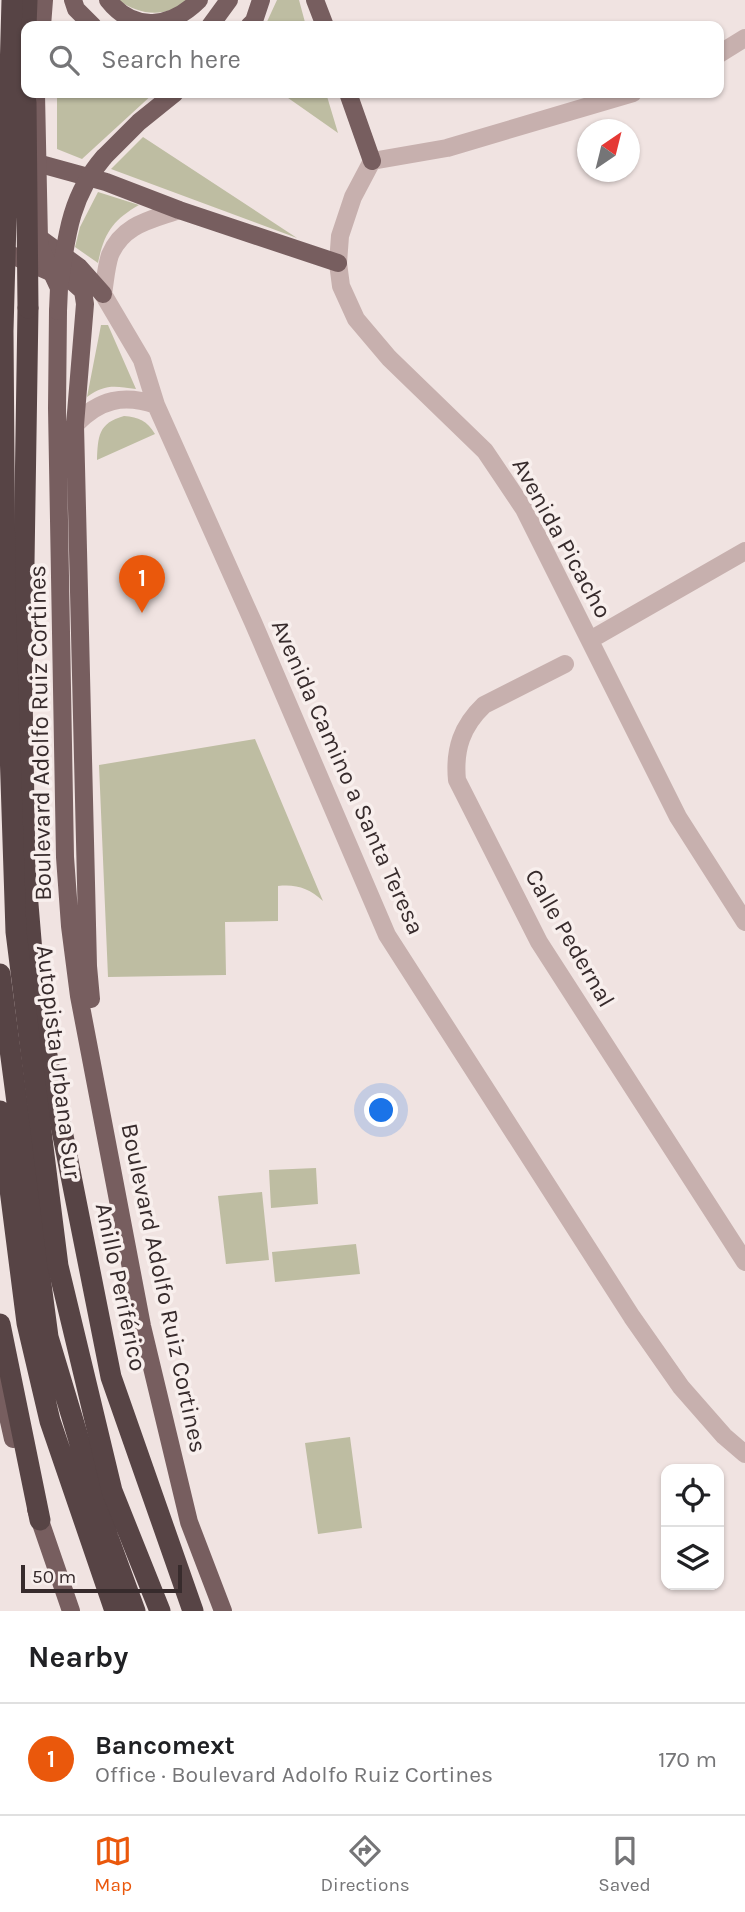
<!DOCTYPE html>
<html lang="en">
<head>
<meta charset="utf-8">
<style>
  :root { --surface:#fff; --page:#f6f6f6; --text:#202124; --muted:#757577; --line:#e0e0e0; --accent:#ea580c }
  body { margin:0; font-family:Karla,sans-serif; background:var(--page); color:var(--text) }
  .controls { position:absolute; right:21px; bottom:21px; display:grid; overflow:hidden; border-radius:14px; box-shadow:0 2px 5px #0004 }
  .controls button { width:63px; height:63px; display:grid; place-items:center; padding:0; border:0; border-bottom:2px solid var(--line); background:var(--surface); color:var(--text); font:35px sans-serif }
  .compass { position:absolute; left:577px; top:119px; width:63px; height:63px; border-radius:50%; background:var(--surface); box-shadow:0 2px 5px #0004; rotate:35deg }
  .scale { position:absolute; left:21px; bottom:18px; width:161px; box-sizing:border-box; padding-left:7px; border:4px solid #372b2c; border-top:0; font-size:19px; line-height:24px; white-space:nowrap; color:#372b2c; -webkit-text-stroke:5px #f8efed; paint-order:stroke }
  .you { position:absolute; left:382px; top:1111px; width:24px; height:24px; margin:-18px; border:5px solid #fff; border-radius:50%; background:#1a73e8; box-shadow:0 0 0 10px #1a73e833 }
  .badge { display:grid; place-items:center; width:46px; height:46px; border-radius:50%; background:var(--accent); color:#fff; font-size:23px; font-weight:700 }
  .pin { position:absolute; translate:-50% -58px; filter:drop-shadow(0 2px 4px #0008) }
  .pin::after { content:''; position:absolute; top:37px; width:24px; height:21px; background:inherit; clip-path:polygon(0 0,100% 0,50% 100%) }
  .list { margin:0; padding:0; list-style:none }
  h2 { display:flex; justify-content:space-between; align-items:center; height:91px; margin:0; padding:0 28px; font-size:30px }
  h2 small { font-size:23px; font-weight:400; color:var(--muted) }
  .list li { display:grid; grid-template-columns:46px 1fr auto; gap:21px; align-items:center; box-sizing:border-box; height:112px; padding:0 28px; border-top:2px solid var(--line) }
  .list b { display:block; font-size:26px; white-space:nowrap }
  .list p { margin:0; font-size:23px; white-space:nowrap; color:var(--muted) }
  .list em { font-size:23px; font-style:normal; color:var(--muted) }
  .icon { flex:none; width:38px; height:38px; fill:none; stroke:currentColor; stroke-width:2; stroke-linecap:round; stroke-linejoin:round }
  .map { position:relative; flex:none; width:745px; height:1611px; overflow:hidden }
  .search { position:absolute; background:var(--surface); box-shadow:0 2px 5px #0004; left:21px; right:21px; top:21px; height:77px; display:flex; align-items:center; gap:18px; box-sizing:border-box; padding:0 24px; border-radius:14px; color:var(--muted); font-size:26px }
  .sheet { height:203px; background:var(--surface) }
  nav { display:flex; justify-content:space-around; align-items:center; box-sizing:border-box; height:98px; border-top:2px solid var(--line); background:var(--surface); font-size:19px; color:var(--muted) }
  nav a { display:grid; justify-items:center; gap:4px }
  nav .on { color:var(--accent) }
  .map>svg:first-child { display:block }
  .green { fill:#bebda2 }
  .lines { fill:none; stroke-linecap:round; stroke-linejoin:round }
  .minor { stroke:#c7b0ae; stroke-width:18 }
  .major { stroke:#775e5f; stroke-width:18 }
  .highway { stroke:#574445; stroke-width:21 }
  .major-bridge { stroke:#775e5f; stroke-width:18 }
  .highway-bridge { stroke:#574445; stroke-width:21 }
  .labels { text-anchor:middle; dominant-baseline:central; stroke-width:7; stroke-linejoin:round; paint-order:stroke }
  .street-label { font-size:24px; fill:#372b2c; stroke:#f8efed }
</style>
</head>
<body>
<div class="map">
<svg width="745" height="1611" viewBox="0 0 745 1611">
  <rect width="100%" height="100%" fill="#f0e3e1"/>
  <path class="green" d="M118,0H187C166,19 139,15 118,0Z
    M277,0H299L306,26H265Z
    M57,93H154L82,159L57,149Z
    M281,93H326L338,133Z
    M143,137L297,238L111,169Z
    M98,192L139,205C113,220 104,233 98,263L75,247L80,227Z
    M101,325H108L136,389C114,386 105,384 87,397Z
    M124,416C139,417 147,421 155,434L97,460C98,437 98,423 124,416Z
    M255,739L323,901C309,888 296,884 278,886V921L225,922L226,975L108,977L99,765Z
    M316,1168L318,1204L271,1208L269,1170Z
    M262,1192L269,1260L226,1264L218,1196Z
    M356,1244L360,1274L275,1282L272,1252Z
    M350,1437L362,1528L318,1534L305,1443Z"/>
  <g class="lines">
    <path class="minor" d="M719,54L745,38
      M633,93L447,148L372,161L353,197L340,236L338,263L341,286L356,319L389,358L485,451L524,509L678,817L745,922
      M179,210C151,220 123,224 110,255C106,267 105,282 103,294L142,360L156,405L253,622L387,935L632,1317L681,1387L724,1436L745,1454
      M75,425C99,399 124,394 156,405
      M590,640L745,551
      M565,664L484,705C462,726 454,749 457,780L539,942L745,1262"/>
    <path class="major" d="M73,0L76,9L93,26
      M108,0C134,33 171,28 199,0
      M315,0L325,26
      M42,26L44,0
      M210,26L229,0
      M249,26L254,21L261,0
      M348,93L372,161
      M104,157L139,122L175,93
      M26,160L106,182L179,210L338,263
      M30,231L79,267L103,294
      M0,250L73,282L83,291L85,304L75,425L88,966L91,999
      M58,311L57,408L65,857L70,926L79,996L142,1326L189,1522L223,1611
      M0,1381L13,1439
      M36,1509L71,1611"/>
    <path class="highway" d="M26,26L27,0
      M26,102V40
      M28,308L22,690L25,868L36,1000L111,1377L193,1611
      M0,974L48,1337L108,1537L135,1611
      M0,1111L27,1323L50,1421L115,1611
      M0,1324L40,1520"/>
    <path class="major-bridge" d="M36,94L39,240L40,247L59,288L58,311
      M59,288C66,238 70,196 104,157"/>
    <path class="highway-bridge" d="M12,0L3,331L5,598L16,932L58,1266L112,1491L160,1611
      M26,102L28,308"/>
  </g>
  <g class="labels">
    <g class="street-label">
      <text transform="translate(562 538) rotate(61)">Avenida Picacho</text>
      <text transform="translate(40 733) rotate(-91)">Boulevard Adolfo Ruiz Cortines</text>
      <text transform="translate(348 777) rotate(66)">Avenida Camino a Santa Teresa</text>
      <text transform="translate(570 938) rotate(60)">Calle Pedernal</text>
      <text transform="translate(59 1062) rotate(83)">Autopista Urbana Sur</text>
      <text transform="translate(121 1287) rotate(78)">Anillo Periférico</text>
      <text transform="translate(164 1288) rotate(78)">Boulevard Adolfo Ruiz Cortines</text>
    </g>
  </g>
</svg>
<div class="controls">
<button><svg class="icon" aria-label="locate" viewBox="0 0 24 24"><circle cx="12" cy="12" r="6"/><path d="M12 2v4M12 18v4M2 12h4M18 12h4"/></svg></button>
<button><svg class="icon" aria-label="layers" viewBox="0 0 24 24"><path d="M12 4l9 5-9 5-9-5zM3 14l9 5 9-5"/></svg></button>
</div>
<svg class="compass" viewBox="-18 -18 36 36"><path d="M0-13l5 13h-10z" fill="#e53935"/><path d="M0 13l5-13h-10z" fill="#757577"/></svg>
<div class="scale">50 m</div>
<div class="you"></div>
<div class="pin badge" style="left:142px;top:613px">1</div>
<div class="search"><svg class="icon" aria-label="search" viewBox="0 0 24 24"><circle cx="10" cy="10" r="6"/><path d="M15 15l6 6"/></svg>Search here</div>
</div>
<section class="sheet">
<h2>Nearby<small></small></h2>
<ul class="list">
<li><span class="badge">1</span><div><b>Bancomext</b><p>Office · Boulevard Adolfo Ruiz Cortines</p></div><em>170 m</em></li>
</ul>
</section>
<nav>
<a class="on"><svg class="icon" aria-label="map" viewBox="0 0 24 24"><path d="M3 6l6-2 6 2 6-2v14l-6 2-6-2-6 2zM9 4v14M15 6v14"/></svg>Map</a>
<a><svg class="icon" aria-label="directions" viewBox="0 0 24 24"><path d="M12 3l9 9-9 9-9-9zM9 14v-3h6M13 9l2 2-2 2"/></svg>Directions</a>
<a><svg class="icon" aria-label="saved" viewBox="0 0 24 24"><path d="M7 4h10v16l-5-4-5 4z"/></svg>Saved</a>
</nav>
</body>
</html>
